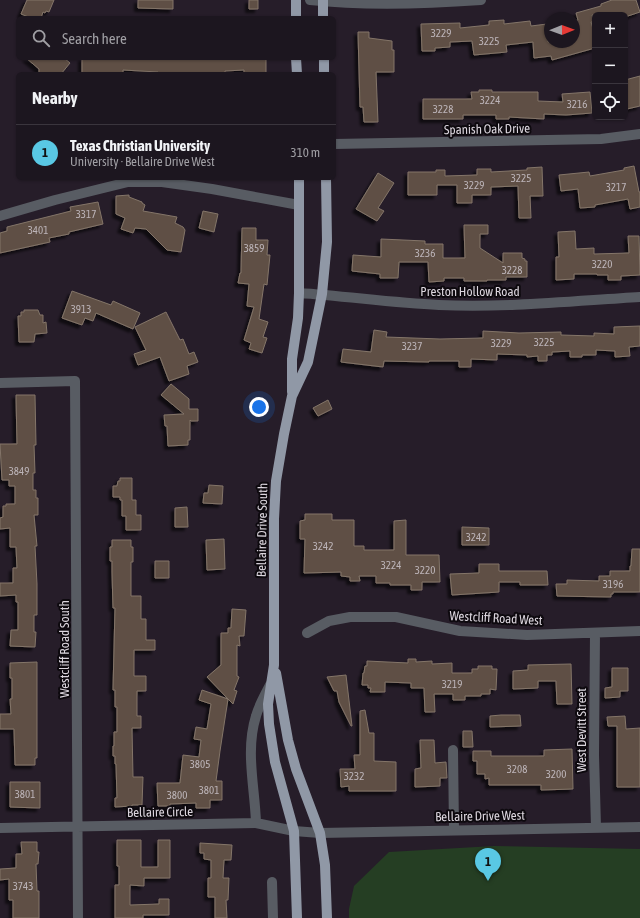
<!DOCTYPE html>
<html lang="en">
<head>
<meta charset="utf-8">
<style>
  :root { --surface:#1c161f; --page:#29232c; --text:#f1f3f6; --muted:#a09fa4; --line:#3a353d; --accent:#59c8e4 }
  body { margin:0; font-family:"Asap Condensed",sans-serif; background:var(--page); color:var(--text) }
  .controls { position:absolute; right:12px; top:12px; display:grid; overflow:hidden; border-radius:6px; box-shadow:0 1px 3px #0004 }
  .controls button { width:36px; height:36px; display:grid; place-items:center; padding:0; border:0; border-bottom:1px solid var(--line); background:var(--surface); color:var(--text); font:20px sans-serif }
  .compass { position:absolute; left:544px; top:12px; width:36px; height:36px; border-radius:50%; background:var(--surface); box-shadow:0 1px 3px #0004; rotate:89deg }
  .you { position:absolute; left:259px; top:407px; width:14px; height:14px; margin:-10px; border:3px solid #fff; border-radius:50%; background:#1a73e8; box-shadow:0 0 0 6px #1a73e833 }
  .badge { display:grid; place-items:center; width:26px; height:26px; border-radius:50%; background:var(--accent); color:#111; font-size:13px; font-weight:700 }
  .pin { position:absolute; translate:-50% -33px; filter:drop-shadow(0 1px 2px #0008) }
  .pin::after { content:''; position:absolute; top:21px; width:14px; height:12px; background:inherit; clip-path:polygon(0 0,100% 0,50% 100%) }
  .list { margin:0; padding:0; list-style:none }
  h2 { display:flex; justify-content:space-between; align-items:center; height:52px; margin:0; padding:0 16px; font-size:17px }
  h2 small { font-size:13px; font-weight:400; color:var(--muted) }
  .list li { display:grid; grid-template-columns:26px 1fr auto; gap:12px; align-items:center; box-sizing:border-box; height:56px; padding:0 16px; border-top:1px solid var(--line) }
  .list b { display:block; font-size:15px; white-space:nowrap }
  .list p { margin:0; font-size:13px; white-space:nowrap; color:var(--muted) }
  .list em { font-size:13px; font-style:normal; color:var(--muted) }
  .icon { flex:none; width:22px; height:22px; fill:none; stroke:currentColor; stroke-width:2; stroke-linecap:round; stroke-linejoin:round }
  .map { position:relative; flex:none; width:640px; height:918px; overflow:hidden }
  .search { position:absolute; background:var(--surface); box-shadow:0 1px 3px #0004; left:16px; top:16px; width:320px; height:44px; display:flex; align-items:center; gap:10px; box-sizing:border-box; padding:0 14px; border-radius:6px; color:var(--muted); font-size:15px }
  .panel { position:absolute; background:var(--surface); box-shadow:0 1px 3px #0004; left:16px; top:72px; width:320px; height:108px; border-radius:6px }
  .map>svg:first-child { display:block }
  .grass { fill:#253e23 }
  .building { fill:#5e5044; stroke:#847569; filter:url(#shadow) }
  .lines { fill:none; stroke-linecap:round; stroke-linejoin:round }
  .minor { stroke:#585c63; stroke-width:10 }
  .major { stroke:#9098a6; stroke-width:10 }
  .labels { text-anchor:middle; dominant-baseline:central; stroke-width:4; stroke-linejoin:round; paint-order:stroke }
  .number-label { font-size:11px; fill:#bcb4b8 }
  .street-label { font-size:13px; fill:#dcd6de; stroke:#0d090e }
</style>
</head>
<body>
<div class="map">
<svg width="640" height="918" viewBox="0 0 640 918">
  <defs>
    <filter id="shadow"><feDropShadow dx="-3.5" dy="3.5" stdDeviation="1" flood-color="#0009"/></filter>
  </defs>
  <rect width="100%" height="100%" fill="#261d29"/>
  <path class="grass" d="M494,846L640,849V918H349V909L354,886L389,852Z"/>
  <path class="building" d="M27,0H54L49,12L46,11L45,13L43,12L41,18H31L21,14Z
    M138,0H173V9L138,8Z
    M249,0H258V9H249Z
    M612,0H636L640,12L625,17V15H592L594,22H591L595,36V48L552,60L551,56L534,58L533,42L506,45L507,52L474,55L472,41L450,42V47L435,48V51H422L421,24L460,23V28L489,25V21L504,20V24L530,21L531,26L547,24L548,42H574V21L578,20L576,13L601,6V4Z
    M358,32H369V38L392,41V50H394V72H376L378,122H364L363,107H360Z
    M26,58H64L70,63L61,74H39V69Z
    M82,58H266V74H244V70L225,71V74H158V72L123,70V74H82Z
    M640,76V106L627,109L625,103V80Z
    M479,90H492V92H538V101L563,102L562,94L590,92L592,113L566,115L544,114V119L509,117V119H496V115H463V119H423V99H472L471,92H479Z
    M634,166L639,192H640V207L630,209L628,199L595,205V207L580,208L578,189L561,191L559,175L589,172L590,176L624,170V168Z
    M542,167L543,196H530L531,218H519L518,186L491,187V195H472V203H457V185H437V195H408V172H436V170H445V176L477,175V169H491V172L527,170V168Z
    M378,173L394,183L378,208L384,211L377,221L356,209Z
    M129,195V197L142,202V203L145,205L143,211L177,217L175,223L183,227L185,230L181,252L167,250L146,229L135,228L133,233L121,229L125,218L116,214V196Z
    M98,202L103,224L69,232V234L49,238L50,242L0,253V233L7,231V227L71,211L70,207Z
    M203,211L218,214L214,232L199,228Z
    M464,225H488V234H480V248L503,263V253H522V258L525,259V261H527V277H506V280H487V281H464V278H444V281L429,282L428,262H399L398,278H380V274L352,271L353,255L381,257V239L425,241V244H443V258H465Z
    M242,228H256V240H268L267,255H270L267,285L264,284L259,319L268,322L263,337L267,338L262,353L249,349L251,343L244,340L254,307L247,306L249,284L238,283L240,273H241Z
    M575,231L576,249L594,248V254L629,253L628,236H639L640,275L621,276V280H608V275H597V274H574V279L556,280V257H559L558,232Z
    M72,291L111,305L113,301L140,313L133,329L96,313L93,321L85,318L82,325L62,318Z
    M24,310H38L40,315H43V323L46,322L47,333L35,334L34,342H19L18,316H21V312H24Z
    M166,312L180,340L183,339L189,354L194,352L198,362L187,366L189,374L169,381L160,357L138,365L134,354L146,350L135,327Z
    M640,326V346L629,347L630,356L615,357V351L596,350V355H582V357H570V351L552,352V355H547V361H538V356L527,357V355L497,354V360L471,359V367H459V361H429V362L384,361L383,367L341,362L343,349L371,352L374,330L387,332L386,337L440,339L483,338V331L519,333L561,332V335L594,336V333L614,334V327Z
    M171,384L189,399V409H198V421H191L190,420V440H188V445L168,446L167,426H165L164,415L184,414L161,395Z
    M16,395H35L36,445H34L35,473H33V490H36V498H38V515H34L37,546H35L37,584V615H34V632H36L35,647L10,646L11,630H18V602H16V595L0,596V583H13V568H17L16,547H10V528L0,529V518L3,517V506H6V504H15V486H9V480H2L0,444H17Z
    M328,400L332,409L318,416L313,408Z
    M120,478H132V500H136V515H141V530H126V516H122V500H120V497H113V486H117L118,481H120Z
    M209,485L223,486L222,504L203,503L204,493H208Z
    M187,507L188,527H175V508Z
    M305,514H332V520H354V546H364V550H394V521L406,520V555H439L440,582H422V590H411V585H390V583H376V576H359L360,581H350V577L341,576V572L304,573L305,539H300V521L305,520Z
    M462,527L489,528V545H462Z
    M224,539L225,569L207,570L206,540Z
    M112,540H131V547H133V562H131V596H141V619H146V640H155V650H134V676H146V691H137V716H141V728H132L133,777H143L142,805H132V806L115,807V798H117L116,764H115V756H113V746H114V732H117V707H115V690H113L115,608H113L112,572V561H110V547H112Z
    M632,549H640V592H613V594H611V597L557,596L556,584H567V580L599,581V576H610V571H630V566H631Z
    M155,561H169V578H155Z
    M479,564H499V571H547L548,585H520V582H499V592L452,595L450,574L479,573Z
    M232,609L246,610L244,636H239L240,646L237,645V676L239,677L234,690L237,691L233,704L228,699L220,751L216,781H222V800H210V808H196V803L170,804V806H158L157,783H180L183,755L199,757L201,740L194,739L196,727L207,729L211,704L199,700L202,690L228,699L207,677L221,665V633H228V628H231Z
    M408,659H416V662L432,661V664L452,663V673H472V669H478V666H492V669H497L496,690L490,689V694H481V696H465V700H453V694H434L435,712H425L424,688H411V683L385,682V692H370L371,688H368V685H362L363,673H364L365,666H367V661L408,663Z
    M37,662V758H35V765H15L14,729H0V714H11L10,699H12V678H10V663Z
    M571,664L572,704H557L556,681H538V688L513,689V671L528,670V665Z
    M612,668H628V691H620V697L605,698V688L612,687Z
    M346,675L352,726H351L339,702L337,691H334L327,677Z
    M365,710L369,733H374V761L396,762V791H349V786L341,787L340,769H355L354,755H360V711Z
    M501,715H520L521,726L490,727V716Z
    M625,716L626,729L640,728V787H617V726H608L607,717Z
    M463,731H472L473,747H463Z
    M420,740H434L435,763L446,762L447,778H440V786L415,787V769L421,768Z
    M572,749L573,789L541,790V785H489V778L485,779V774H477V761H473V751H491V756H544V750Z
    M10,782H40V808L10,807Z
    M117,840H141V867H158V840H170V878H144V886L130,885V905L159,904V899H169V915H143V918H115V885H119V866H117Z
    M21,842H37V852H39L38,864H36L37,891H39V918H13V900H9V879L0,880V869L16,868V854H22Z
    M200,843L232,845L231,860H224L223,878H229L228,900H226L227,918H215V897H208V878H211V860L204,859V853H200Z"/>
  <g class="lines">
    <path class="minor" d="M310,0C366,6 425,4 481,0
      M334,144L601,139L640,134
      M0,216L55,200L128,182H162L212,189L299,205
      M299,293C346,296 392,303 439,305C506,308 573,301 640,297
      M0,383L75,381L78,918
      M307,633L329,621L350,617H396L460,631L527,635L640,631
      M595,633L594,755L596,827
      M453,750L454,830
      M256,823C255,788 245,751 256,716C259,705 265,695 270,685
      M0,828L256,823L294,831L320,833L640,827
      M272,882L273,918"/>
    <path class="major" d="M323,0V18
      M296,18V0
      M296,58L297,74
      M324,58V74
      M292,392V359L298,318L299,293V178
      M276,673L288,740L296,769L320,833L325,865L327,918
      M297,918L294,831L275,762L269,724L268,704L274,665V519L276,481L284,434L292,396L308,362L322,294L327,242L326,178"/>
  </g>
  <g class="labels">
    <g class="number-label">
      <text x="441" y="33">3229</text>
      <text x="489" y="41">3225</text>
      <text x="490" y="100">3224</text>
      <text x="577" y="104">3216</text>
      <text x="443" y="109">3228</text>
      <text x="521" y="178">3225</text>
      <text x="474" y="185">3229</text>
      <text x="616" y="187">3217</text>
      <text x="86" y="214">3317</text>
      <text x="38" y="230">3401</text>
      <text x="254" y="248">3859</text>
      <text x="425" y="253">3236</text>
      <text x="602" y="264">3220</text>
      <text x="512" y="270">3228</text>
      <text x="81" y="309">3913</text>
      <text x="544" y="342">3225</text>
      <text x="501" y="343">3229</text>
      <text x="412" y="346">3237</text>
      <text x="19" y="471">3849</text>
      <text x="476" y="537">3242</text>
      <text x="323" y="546">3242</text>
      <text x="391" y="565">3224</text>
      <text x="425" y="570">3220</text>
      <text x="613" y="584">3196</text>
      <text x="452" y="684">3219</text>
      <text x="200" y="764">3805</text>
      <text x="517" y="769">3208</text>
      <text x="556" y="774">3200</text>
      <text x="354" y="776">3232</text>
      <text x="209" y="790">3801</text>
      <text x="25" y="794">3801</text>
      <text x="177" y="795">3800</text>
      <text x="23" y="886">3743</text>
    </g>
    <g class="street-label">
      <text transform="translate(487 129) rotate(-1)">Spanish Oak Drive</text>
      <text x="470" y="291">Preston Hollow Road</text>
      <text transform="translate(262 530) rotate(-89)">Bellaire Drive South</text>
      <text transform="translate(496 618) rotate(3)">Westcliff Road West</text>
      <text transform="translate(64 649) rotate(-90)">Westcliff Road South</text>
      <text transform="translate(581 730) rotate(-90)">West Devitt Street</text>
      <text transform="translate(160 812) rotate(-1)">Bellaire Circle</text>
      <text transform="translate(480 816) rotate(-1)">Bellaire Drive West</text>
    </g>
  </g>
</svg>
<div class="controls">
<button>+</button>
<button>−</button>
<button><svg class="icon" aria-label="locate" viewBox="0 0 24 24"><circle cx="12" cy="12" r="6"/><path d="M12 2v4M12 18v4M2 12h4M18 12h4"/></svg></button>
</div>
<svg class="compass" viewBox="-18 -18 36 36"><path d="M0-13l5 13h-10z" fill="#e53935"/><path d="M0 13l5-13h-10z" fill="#a09fa4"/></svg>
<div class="you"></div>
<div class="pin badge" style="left:488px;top:881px">1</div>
<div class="search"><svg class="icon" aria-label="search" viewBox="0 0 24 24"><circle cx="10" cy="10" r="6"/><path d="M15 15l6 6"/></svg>Search here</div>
<section class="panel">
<h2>Nearby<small></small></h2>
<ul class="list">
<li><span class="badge">1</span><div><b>Texas Christian University</b><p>University · Bellaire Drive West</p></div><em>310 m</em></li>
</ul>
</section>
</div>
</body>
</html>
